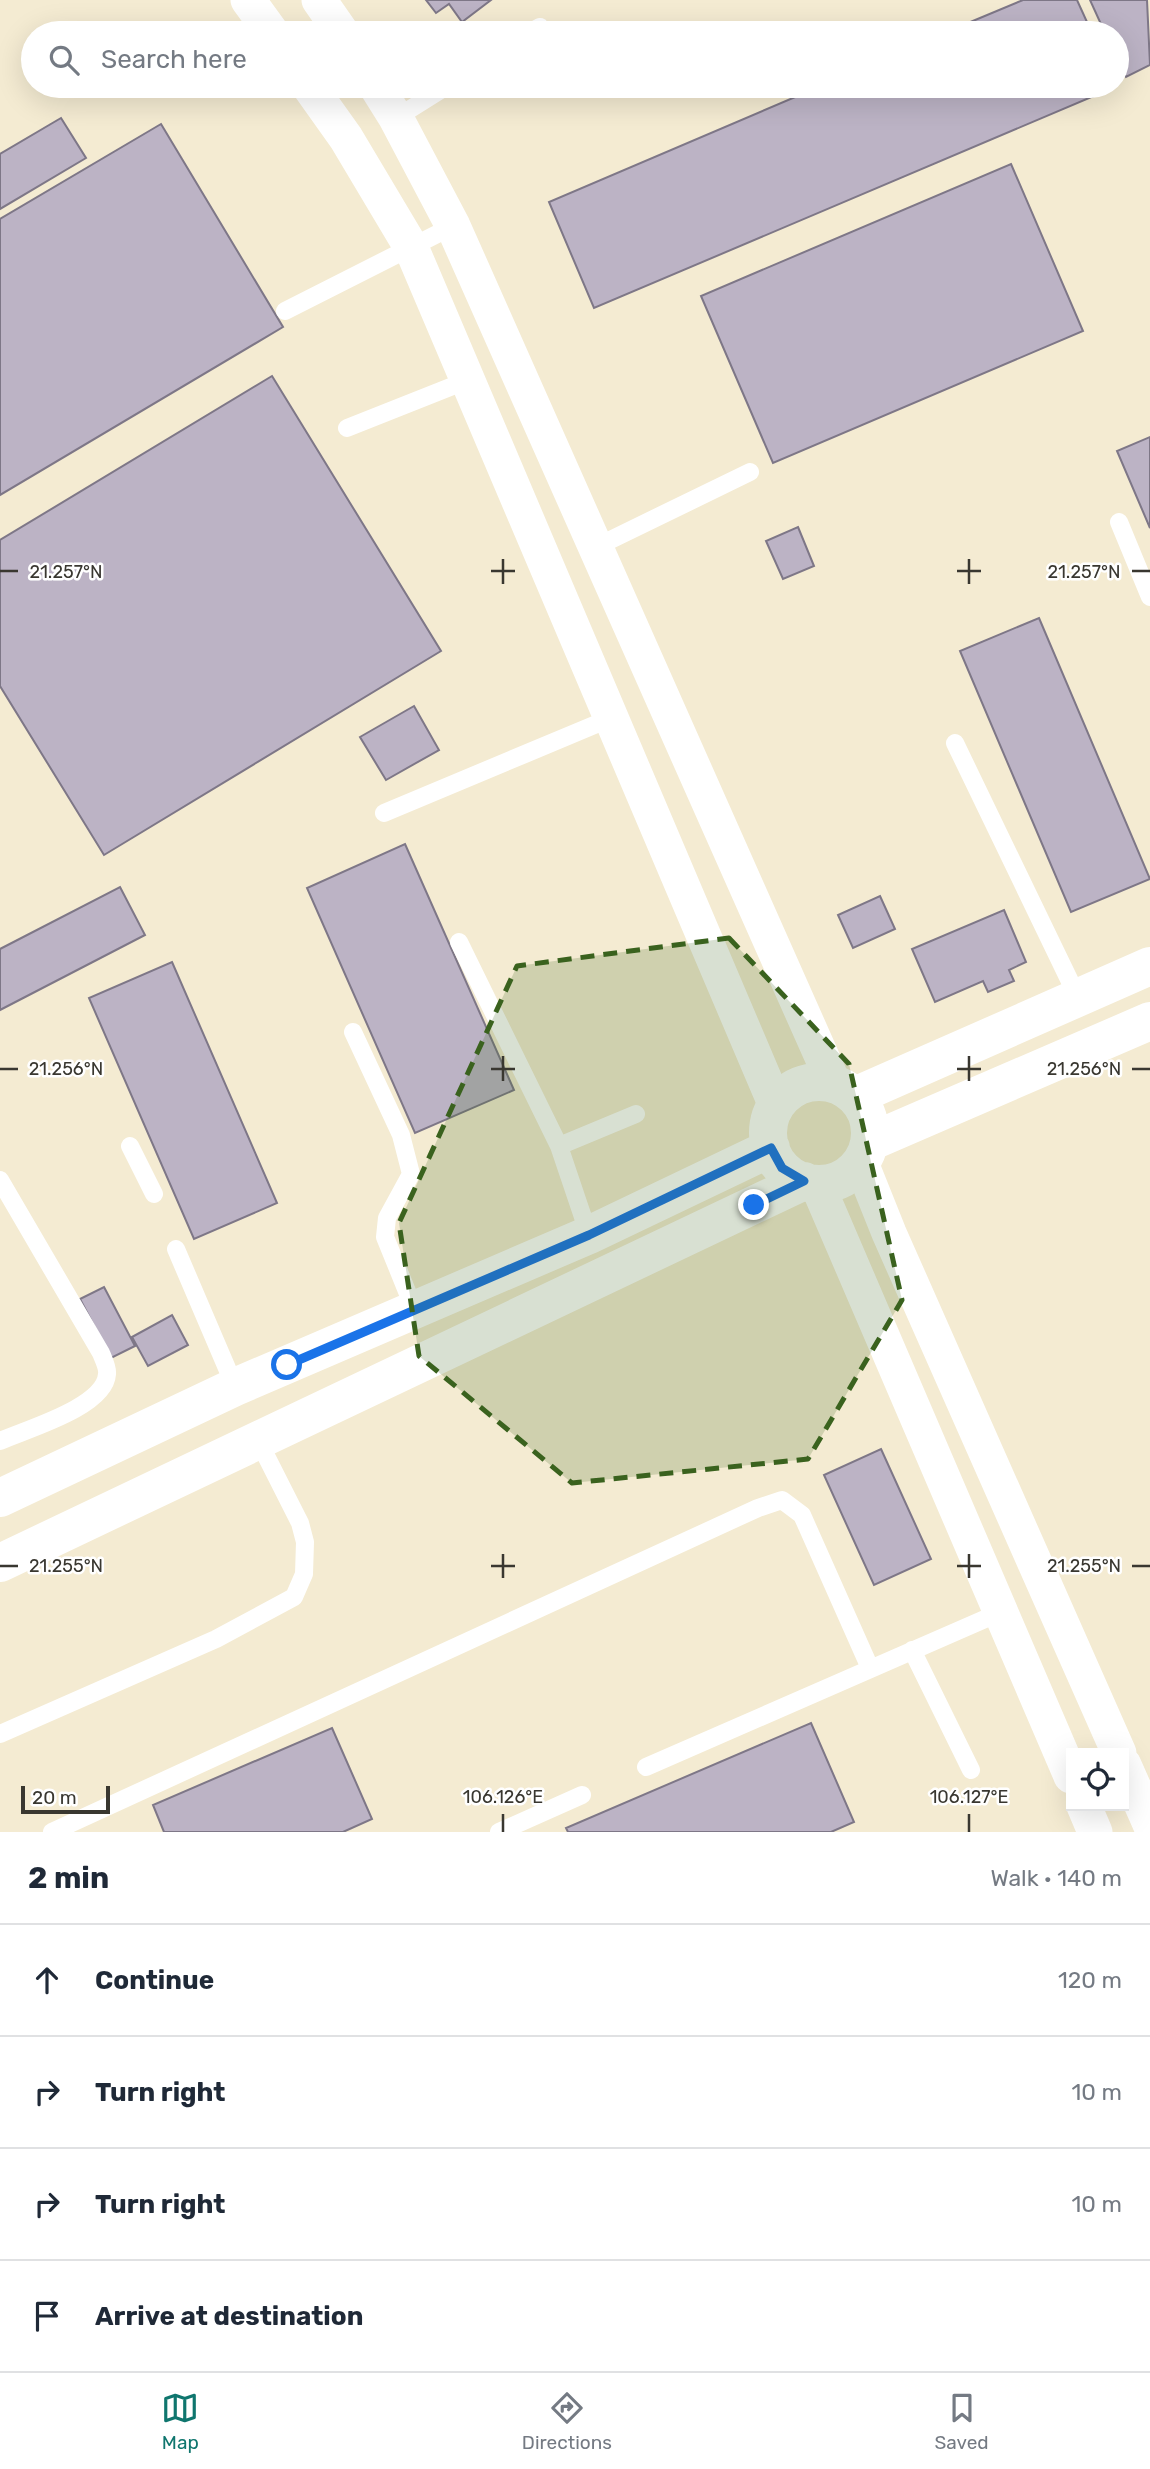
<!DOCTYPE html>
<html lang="en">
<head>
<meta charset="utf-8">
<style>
  :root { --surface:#fff; --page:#f6f6f7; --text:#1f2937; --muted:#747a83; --line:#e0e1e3; --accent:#0f766e }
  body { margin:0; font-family:Rubik,sans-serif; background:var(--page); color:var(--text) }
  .controls { position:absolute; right:21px; bottom:21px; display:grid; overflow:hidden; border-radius:0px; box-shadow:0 7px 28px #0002 }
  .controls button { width:63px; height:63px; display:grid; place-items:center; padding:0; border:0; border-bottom:2px solid var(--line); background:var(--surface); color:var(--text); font:35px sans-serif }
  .scale { position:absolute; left:21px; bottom:18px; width:89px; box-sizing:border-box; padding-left:7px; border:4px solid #393730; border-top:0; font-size:19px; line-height:24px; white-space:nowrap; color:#393730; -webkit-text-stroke:5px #fff; paint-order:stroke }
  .stop { position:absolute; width:21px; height:21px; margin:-16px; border:5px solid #1a73e8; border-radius:50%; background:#fff }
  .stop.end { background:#1a73e8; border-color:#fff; box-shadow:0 2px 7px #0008 }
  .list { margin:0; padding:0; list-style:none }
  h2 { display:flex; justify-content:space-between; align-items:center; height:91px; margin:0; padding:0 28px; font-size:30px }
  h2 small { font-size:23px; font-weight:400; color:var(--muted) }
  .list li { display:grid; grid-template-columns:46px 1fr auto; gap:21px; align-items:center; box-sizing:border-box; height:112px; padding:0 28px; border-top:2px solid var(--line) }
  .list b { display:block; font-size:26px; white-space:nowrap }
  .list em { font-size:23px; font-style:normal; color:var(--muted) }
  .icon { flex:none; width:38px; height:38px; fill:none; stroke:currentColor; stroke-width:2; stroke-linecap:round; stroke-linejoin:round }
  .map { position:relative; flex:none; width:1150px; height:1832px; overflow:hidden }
  .search { position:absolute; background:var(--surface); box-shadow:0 7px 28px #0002; left:21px; right:21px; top:21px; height:77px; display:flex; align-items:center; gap:18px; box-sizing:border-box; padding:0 24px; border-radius:38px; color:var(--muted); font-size:26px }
  .sheet { height:539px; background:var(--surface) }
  nav { display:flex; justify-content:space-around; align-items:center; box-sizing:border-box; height:98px; border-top:2px solid var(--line); background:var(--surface); font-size:19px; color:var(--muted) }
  nav a { display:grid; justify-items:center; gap:4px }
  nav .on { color:var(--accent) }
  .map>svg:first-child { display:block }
  .built { fill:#f4ebd2; fill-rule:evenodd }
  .building { fill:#bcb3c5; stroke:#7e7787; stroke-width:2 }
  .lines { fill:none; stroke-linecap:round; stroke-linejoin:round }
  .service { stroke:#fff; stroke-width:18 }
  .minor { stroke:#fff; stroke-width:35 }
  .tertiary { stroke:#fff; stroke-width:38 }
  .route { stroke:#1a73e8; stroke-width:9 }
  .marked { fill:#3a621e; fill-opacity:0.2; stroke:#3a621e; stroke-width:5; stroke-dasharray:14 9; stroke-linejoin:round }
  .ticks { fill:none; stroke:#393730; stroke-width:2.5 }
  .ticks-label { font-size:18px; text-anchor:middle; fill:#393730; stroke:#fff; stroke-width:5; stroke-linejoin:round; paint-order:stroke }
</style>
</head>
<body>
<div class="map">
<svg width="1150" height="1832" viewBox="0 0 1150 1832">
  <rect width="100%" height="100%" fill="#fef8e4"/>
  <path class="built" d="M0,0H1150V1832H0ZM33,33H1117V86H33ZM1071,1753H1124V1806H1071Z"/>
  <path class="building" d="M426,0H491L462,22L449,4L436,13Z
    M1023,0H1077L1092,33H944Z
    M1090,0H1147L1150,65L1126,77L1117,58V33H1105Z
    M821,86L1115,87L594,308L549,202Z
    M61,118L86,158L0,209V154Z
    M161,124L283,327L0,495V219Z
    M1011,164L1083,331L773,463L701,296Z
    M272,376L441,651L104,855L0,686V540Z
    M1150,437V528L1117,451Z
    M798,527L814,566L783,579L766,541Z
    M1039,618L1150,879L1071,912L960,651Z
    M414,706L439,750L386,780L360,737Z
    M405,844L514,1090L415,1133L307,888Z
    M120,887L145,935L0,1010V949Z
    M880,896L895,929L853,948L838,915Z
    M1004,910L1026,962L1009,970L1014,981L988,992L983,981L935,1002L912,949Z
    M172,962L277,1203L194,1239L89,998Z
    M104,1287L135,1346L111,1358L80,1299Z
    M172,1315L188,1345L148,1366L132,1337Z
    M881,1449L931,1559L874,1585L824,1475Z
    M811,1723L854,1822L831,1832H568L566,1828Z
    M332,1728L372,1819L343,1832H164L153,1805Z"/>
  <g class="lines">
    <path class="service" d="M529,33L540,27
      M396,118L447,86
      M285,311L453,226
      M347,428L468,380
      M1119,522L1150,597
      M596,547L750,472
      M955,743L1078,998
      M384,813L611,718
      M459,942L559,1146L589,1235
      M353,1032L401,1135L411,1174L387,1218L385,1237L415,1311
      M130,1146L154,1194
      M559,1146L636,1114
      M0,1180L101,1353C103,1358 108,1368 107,1374C105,1407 27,1429 0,1441
      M176,1249L235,1387
      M912,1650L971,1770
      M0,1734L216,1639L294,1597L304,1574L305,1542L300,1523L259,1442
      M646,1767L1001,1612
      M52,1832L758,1508L782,1500L802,1515L870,1668
      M499,1832L582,1795"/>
    <path class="minor" d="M248,0L272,33
      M319,0L342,33
      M309,86L346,138L411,247L776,1106
      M376,86L396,118L453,226L834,1084
      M861,1163L889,1233L1119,1753
      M817,1184L1071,1776
      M1124,1765L1150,1824
      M1084,1806L1095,1832"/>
    <path class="tertiary" d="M768 1133a51 51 0 1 1 102 0a51 51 0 1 1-102 0Z
      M855,1096L1150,966
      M870,1142L1150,1021
      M0,1498L235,1387L589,1235L771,1148
      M0,1563L804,1181"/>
  </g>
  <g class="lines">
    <path class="route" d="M287,1365L589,1235L771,1148L782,1168L804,1181L754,1205"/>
  </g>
  <path class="marked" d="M729,938L849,1064L902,1300L808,1459L572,1483L419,1356L399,1223L517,966Z"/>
  <path class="ticks" d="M503,559V584M969,559V584M0,571H18M491,571H515M957,571H981M1132,571H1150M503,1056V1081M969,1056V1081M0,1069H18M491,1069H515M957,1069H981M1132,1069H1150M503,1554V1578M969,1554V1578M0,1566H18M491,1566H515M957,1566H981M1132,1566H1150M503,1814V1832M969,1814V1832"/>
  <g class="ticks-label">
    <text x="66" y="578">21.257°N</text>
    <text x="1084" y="578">21.257°N</text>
    <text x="66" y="1075">21.256°N</text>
    <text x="1084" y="1075">21.256°N</text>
    <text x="66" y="1572">21.255°N</text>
    <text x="1084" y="1572">21.255°N</text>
    <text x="503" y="1803">106.126°E</text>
    <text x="969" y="1803">106.127°E</text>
  </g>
</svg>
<div class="controls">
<button><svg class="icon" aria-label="locate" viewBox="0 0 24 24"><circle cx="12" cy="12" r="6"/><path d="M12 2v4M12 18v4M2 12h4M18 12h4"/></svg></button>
</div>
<div class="scale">20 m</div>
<div class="stop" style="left:287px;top:1365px"></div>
<div class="stop end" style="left:754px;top:1205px"></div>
<div class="search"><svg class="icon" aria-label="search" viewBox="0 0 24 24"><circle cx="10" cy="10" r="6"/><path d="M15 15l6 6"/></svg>Search here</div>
</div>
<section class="sheet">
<h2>2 min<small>Walk · 140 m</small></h2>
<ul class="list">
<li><svg class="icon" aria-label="ahead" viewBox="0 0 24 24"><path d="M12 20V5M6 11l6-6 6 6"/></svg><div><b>Continue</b></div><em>120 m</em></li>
<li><svg class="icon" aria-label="right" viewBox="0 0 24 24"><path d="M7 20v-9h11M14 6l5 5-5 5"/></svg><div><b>Turn right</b></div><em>10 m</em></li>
<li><svg class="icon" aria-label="right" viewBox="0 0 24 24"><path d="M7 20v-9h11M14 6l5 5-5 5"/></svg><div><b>Turn right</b></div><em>10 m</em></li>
<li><svg class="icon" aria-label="arrive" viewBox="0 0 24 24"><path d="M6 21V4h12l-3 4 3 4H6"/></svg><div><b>Arrive at destination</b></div></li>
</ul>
</section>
<nav>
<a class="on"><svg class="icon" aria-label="map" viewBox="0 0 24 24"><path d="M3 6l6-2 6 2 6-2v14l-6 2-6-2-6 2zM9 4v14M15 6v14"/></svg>Map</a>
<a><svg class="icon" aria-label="directions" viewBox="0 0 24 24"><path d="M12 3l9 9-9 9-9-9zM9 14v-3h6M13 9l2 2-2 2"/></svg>Directions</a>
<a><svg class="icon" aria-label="saved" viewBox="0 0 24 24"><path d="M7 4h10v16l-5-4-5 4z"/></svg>Saved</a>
</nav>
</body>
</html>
